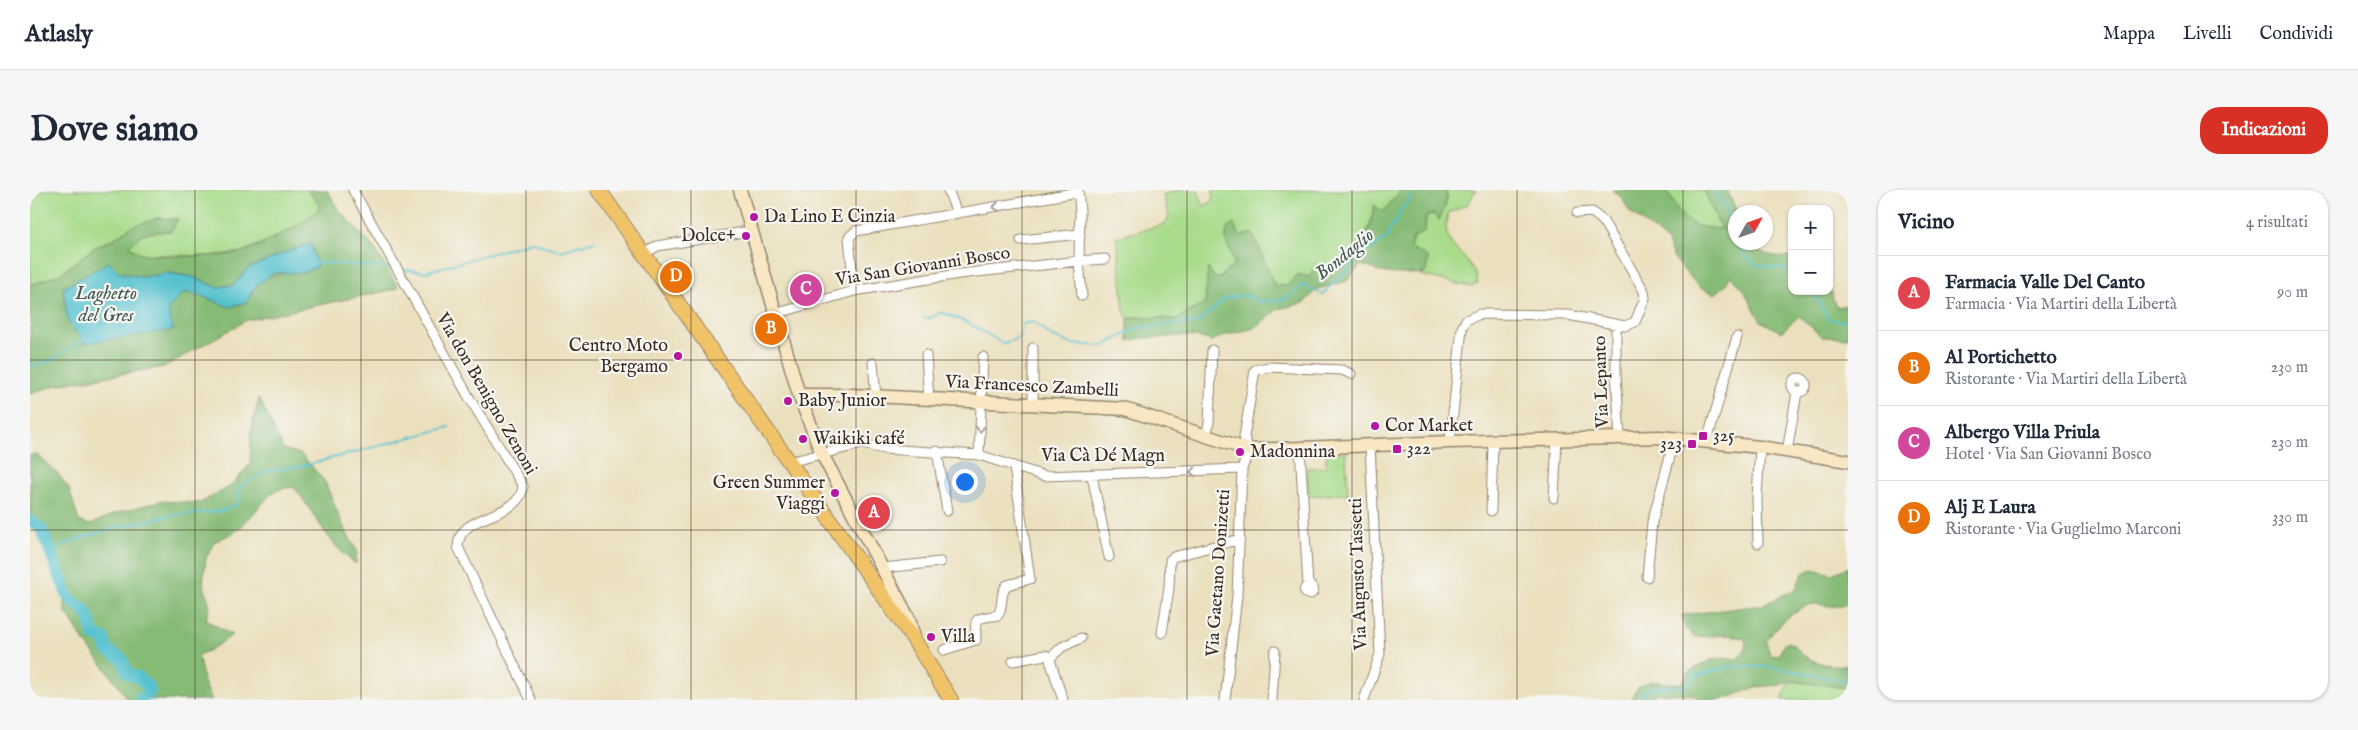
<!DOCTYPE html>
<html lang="it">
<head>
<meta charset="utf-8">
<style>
  :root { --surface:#fff; --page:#f6f6f7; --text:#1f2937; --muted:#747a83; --line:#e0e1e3; --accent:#d93025 }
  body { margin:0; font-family:"IM FELL English",serif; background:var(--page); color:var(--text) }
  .controls { position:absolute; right:15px; top:15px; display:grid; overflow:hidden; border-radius:10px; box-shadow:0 1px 4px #0004 }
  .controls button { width:45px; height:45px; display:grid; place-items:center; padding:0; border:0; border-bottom:1px solid var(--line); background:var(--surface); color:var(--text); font:25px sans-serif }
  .compass { position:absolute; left:1698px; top:15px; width:45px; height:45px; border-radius:50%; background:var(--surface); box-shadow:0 1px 4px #0004; rotate:50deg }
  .you { position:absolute; left:934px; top:291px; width:18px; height:18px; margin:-12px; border:4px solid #fff; border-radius:50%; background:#1a73e8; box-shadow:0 0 0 8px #1a73e833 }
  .badge { display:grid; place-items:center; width:32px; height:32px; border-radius:50%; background:var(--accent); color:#fff; font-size:16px; font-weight:700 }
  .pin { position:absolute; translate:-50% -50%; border:2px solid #fff; box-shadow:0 1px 5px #0006 }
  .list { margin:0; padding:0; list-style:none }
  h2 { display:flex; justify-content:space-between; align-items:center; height:65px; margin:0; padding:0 20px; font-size:21px }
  h2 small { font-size:16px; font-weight:400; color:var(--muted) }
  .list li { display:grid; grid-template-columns:32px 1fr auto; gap:15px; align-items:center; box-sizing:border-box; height:75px; padding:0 20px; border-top:1px solid var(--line) }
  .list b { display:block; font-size:19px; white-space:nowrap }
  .list p { margin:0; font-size:16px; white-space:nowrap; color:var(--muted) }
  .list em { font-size:16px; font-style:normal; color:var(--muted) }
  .map { position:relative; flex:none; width:1818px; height:510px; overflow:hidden; border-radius:20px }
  header { display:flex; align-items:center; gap:30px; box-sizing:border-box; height:70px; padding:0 25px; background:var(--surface); border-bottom:1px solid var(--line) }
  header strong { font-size:24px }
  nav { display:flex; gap:28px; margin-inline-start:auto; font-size:18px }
  .intro { display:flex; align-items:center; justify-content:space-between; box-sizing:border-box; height:120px; padding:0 30px }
  h1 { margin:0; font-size:35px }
  .button { padding:12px 22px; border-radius:20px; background:var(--accent); color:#fff; font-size:18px; font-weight:700 }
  main { display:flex; gap:30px; padding:0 30px }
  aside { flex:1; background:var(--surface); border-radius:20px; box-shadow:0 1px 4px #0004 }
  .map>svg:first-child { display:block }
  .green { fill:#a8db8a; stroke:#728254 }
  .forest { fill:#86bb76; stroke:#60724a; fill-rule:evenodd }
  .water { fill:#56c2cf; stroke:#487676 }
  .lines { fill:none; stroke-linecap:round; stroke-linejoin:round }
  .stream { stroke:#56c2cf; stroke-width:2 }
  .river { stroke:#56c2cf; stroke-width:12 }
  .street-casing { stroke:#93856e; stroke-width:11 }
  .secondary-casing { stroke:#93856e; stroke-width:15 }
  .primary-casing { stroke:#93856e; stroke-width:16 }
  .street { stroke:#fff; stroke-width:9 }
  .secondary { stroke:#f9e7c3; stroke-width:12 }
  .primary { stroke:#f1c369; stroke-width:14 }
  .oneway { stroke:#a79f9a }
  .grid { fill:none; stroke:#3b2a1e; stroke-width:1; stroke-opacity:0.55 }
  .poi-dot { fill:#b5179e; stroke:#f6f6f2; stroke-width:2 }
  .labels { text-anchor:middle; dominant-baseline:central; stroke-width:4.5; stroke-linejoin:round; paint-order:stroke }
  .poi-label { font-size:18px; fill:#3b2a1e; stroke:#f6f6f2; text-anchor:start }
  .street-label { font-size:18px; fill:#3b2a1e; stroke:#f6f6f2 }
  .water-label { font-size:19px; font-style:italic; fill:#435853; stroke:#f6f6f2 }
</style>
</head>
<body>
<header>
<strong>Atlasly</strong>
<nav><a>Mappa</a><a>Livelli</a><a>Condividi</a></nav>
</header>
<div class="intro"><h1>Dove siamo</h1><a class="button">Indicazioni</a></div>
<main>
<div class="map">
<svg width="1818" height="510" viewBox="0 0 1818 510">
  <rect width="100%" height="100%" fill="#f6f6f2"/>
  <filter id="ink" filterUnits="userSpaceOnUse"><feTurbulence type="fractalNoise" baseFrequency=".02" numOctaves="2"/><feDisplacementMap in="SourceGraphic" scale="10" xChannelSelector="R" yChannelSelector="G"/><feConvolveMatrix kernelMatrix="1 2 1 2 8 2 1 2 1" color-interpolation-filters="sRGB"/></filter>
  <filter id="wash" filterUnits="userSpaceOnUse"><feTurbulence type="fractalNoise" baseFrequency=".0096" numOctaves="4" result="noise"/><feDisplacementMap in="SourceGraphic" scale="20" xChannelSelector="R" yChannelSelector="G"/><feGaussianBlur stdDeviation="1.12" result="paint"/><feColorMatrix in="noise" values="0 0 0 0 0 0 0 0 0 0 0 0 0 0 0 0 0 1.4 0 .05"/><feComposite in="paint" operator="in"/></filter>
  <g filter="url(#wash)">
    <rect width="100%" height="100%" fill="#ebe0be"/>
    <path class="green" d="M0,0H278L290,16L285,24L265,38L212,62L176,66L110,64L99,56L112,43L141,41L148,29L128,28L65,57L30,84L0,95Z
      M1147,0H1168L1173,16L1182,12L1183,0H1371L1353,22L1344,16C1341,39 1335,49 1321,68L1317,67L1304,80L1298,76H1287L1280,87L1266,88L1257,95L1245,96L1231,67L1230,58L1210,46L1198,37C1191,55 1206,62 1203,77L1193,83L1191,88H1185L1178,79L1175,113L1147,129L1104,127L1098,129L1094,121L1087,47L1135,34L1139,26L1133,5Z
      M1417,0H1446L1438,14L1418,23C1408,61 1442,61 1448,93L1441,97L1390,85L1396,82L1398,68L1380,58L1383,48L1395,41L1396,27L1404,24L1409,29L1416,13Z
      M1636,0H1674L1691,39C1654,37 1654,29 1636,0Z
      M1316,262L1318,304L1279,306L1277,278L1296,277V263Z
      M1760,491L1818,498V510H1752Z"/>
    <path class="forest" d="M278,0H297L309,20L345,59L368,96L366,99L217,130L134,177L26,195L0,204V95L30,84L65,57L79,52L102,36L128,28L148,29L141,41L112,44L99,56C103,58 107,63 112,64C136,67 189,68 212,62C232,56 280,32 290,16ZM281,54L287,77C254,90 236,72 217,112L199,117L172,106L154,102L138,118L143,140L79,72L89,82L113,87L138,83L163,87L187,97L204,95L217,79L261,60Z
      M1371,0H1417L1415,17L1409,30L1404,24L1396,27L1395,41L1383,48L1380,57C1386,63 1393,63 1398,68L1396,82C1391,85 1364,84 1356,83C1346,82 1340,76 1330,75L1317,91L1287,99L1274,113L1248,119L1225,138L1198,144L1181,151C1166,145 1153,146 1138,147C1121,149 1115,146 1098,151V129L1104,127L1147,129L1175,113L1178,78L1185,88H1191L1193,83L1203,77C1206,62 1191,55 1198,37L1204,34L1210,46L1222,43C1232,60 1236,78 1245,96L1257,95L1268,84L1280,87L1286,76H1298L1304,80L1317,67L1321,68C1335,49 1341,39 1344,15L1353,22Z
      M1582,0H1636C1654,29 1654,37 1691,39L1674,0H1697L1707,22H1706V52L1722,53C1730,67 1747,66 1762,67V101H1799V98L1806,117L1818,115V148L1792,147L1769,126L1751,142L1731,131L1712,97L1700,86L1695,96L1685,104L1670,98L1644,69L1636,50L1600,22L1591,7Z
      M229,208L253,259L271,264L295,292L313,336L327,361L326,374C299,356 284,322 264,297L250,299L242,303L214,334L205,342L184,352L176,368L173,392L180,416L176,430L202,445L180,460L168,465L174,492L182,510H97L88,495L52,448L35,421V409L22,371L8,341L0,336V265L6,264L28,284L39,299L49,331L59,335L87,323L131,311L170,313L201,296L220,274L221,240Z
      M1818,377V413C1802,420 1798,414 1784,414C1768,415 1743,439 1736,452L1740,465L1748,466L1755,453L1759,452C1765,455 1768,460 1773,465C1783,473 1806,478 1818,474V498L1760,491L1750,495L1726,497L1691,510H1674L1659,504L1629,503L1613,510H1601C1612,481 1631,496 1652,493L1658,482L1681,470L1694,468L1707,469C1713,464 1719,456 1714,448L1699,445L1664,447L1655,438L1652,425L1733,415L1766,399L1772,384L1782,379L1802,384Z"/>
    <path class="water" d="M281,54L287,77L272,83H244L224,97L217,112L199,117L172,106L154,102L138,119L143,140L55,153L38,132L33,98L79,72L89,82L112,87L138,83L163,87L187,97L204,95L217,79L261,60Z"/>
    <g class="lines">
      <path class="stream" d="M1683,0L1692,12L1706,44
        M1708,52C1719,83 1738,74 1762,81
        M285,72L363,78
        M370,79L395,82L502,52L531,61L565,51
        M1783,101L1798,129L1818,132
        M893,128H901L911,122L938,133L974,154L990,147L993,134L1003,132L1023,147L1042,154L1073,156L1106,138L1169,132L1196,108L1214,105L1231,112L1255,109L1272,95L1292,104C1315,85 1331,61 1357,48L1361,36L1367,32L1369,21C1375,15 1384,10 1379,0
        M0,177L18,172L54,149
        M21,361C49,346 85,338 116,331C128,328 141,325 154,324C172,322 195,325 209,312V297L236,281L273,276L419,237
        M1607,510C1616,493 1638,497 1654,497L1665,486L1697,477H1741L1818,491"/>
      <path class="river" d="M0,331L11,338L38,407C43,413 45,413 51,417C60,424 61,435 63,445L74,449L77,460L92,469L98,484L108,487L119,498L120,502L110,510"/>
    </g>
  </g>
  <g filter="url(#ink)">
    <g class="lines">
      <defs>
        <path id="street" d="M323,0L440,209L493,296C490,331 428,321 428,357L501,510
          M918,0L927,23
          M1048,0L1050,21L1049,71L1075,69
          M991,50L1050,44
          M613,65L627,56L721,41
          M824,101L819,47L826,41L1048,2
          M745,124L824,101L929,84L1049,71L1052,106
          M1586,134V182L1590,248
          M1003,158V215
          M896,165L899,210
          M843,173L846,207
          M1762 195a7 7 0 1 1 14 0a7 7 0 1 1-14 0Z
          M1176,246L1179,233L1182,160
          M1677,251L1707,147
          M1420,252L1432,138L1436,130L1450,124L1538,125L1595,136L1605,132L1615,108L1614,101L1573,31L1562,22L1547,23
          M1270,257L1278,396
          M907,261L917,321
          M1757,262L1767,202
          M949,265L953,167
          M759,272L832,254L854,259L949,265L1014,286L1212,279
          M1062,286L1079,367
          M1524,308L1527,250
          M1461,321L1463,252
          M1728,353L1727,307L1730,257
          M853,378L910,372
          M1617,387L1622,332L1645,248
          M1274.5 400a4.5 4.5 0 1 1 9 0a4.5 4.5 0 1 1-9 0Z
          M1132,443L1139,398L1140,370L1143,367L1210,349
          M914,460L946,450C946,426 941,430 968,425C974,416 969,404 977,395L1000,389L984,277
          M1020,468L1032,457L1051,448
          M983,471L1015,465L1019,467L1033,510
          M1195,510L1207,406L1212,279L1219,260L1214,247L1225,180L1238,177L1312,180L1321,184
          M1242,510L1245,461
          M1334,510L1350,464L1340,255"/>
        <path id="secondary" d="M710,0L769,205L792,264L879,429L884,448
          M769,205H821L1095,219L1219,260L1420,252L1630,247L1730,257L1818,271"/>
        <path id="primary" d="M569,0L884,450L921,510"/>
      </defs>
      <use href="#street" class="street-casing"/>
      <use href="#secondary" class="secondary-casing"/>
      <use href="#primary" class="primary-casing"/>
      <use href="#street" class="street"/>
      <use href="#secondary" class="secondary"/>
      <use href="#primary" class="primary"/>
    </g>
    <defs><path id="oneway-chevron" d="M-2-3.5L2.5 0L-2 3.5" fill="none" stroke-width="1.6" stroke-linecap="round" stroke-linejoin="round" transform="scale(1.25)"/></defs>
    <g class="oneway">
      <use href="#oneway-chevron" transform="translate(966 17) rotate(170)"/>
      <use href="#oneway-chevron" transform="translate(950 239) rotate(92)"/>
      <use href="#oneway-chevron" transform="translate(1163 282) rotate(178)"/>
    </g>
  </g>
  <path class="grid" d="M165,0V510M331,0V510M496,0V510M661,0V510M826,0V510M992,0V510M1157,0V510M1322,0V510M1487,0V510M1653,0V510M0,170H1818M0,340H1818"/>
  <g class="poi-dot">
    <circle cx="724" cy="27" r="5"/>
    <circle cx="716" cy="46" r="5"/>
    <circle cx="648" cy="166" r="5"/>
    <circle cx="758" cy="211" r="5"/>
    <circle cx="1345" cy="236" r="5"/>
    <rect x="1668" y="241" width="10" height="10" rx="2.5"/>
    <circle cx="773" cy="249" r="5"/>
    <rect x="1657" y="249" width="10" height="10" rx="2.5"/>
    <rect x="1362" y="254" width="10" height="10" rx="2.5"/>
    <circle cx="1210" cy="262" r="5"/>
    <circle cx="805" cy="303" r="5"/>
    <circle cx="901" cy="447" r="5"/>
  </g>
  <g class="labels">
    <g class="poi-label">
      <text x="734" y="27">Da Lino E Cinzia</text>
      <text x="706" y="46" text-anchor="end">Dolce+</text>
      <text x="638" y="156" text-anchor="end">Centro Moto<tspan x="638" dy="21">Bergamo</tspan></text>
      <text x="768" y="211">Baby Junior</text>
      <text x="1355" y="236">Cor Market</text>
      <text x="1683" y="246">325</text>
      <text x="783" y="249">Waikiki café</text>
      <text x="1652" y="254" text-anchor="end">323</text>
      <text x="1377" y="259">322</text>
      <text x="1220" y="262">Madonnina</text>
      <text x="795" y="293" text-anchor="end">Green Summer<tspan x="795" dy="21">Viaggi</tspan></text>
      <text x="911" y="447">Villa</text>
    </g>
    <g class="street-label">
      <text transform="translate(893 77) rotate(-9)">Via San Giovanni Bosco</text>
      <text transform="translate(1572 192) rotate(-92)">Via Lepanto</text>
      <text transform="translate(1002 197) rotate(3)">Via Francesco Zambelli</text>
      <text transform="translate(456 204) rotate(60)">Via don Benigno Zenoni</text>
      <text x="1073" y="266">Via Cà Dé Magn</text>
      <text transform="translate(1189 383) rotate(-86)">Via Gaetano Donizetti</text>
      <text transform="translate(1329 384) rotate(-92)">Via Augusto Tassetti</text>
    </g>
    <g class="water-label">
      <text transform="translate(1315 65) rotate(-39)">Bondaglio</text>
      <text x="76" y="104">Laghetto<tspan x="76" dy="22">del Gres</tspan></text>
    </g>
  </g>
</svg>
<div class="controls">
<button>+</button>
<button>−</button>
</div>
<svg class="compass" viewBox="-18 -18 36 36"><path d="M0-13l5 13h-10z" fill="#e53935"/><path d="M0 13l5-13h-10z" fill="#747a83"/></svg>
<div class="you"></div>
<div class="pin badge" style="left:844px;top:323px;background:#e0444e">A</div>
<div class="pin badge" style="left:741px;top:139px;background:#e8710a">B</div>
<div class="pin badge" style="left:776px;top:100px;background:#d1479c">C</div>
<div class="pin badge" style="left:646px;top:87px;background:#e8710a">D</div>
</div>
<aside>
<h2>Vicino<small>4 risultati</small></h2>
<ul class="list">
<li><span class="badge" style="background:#e0444e">A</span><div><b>Farmacia Valle Del Canto</b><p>Farmacia · Via Martiri della Libertà</p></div><em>90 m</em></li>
<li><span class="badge" style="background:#e8710a">B</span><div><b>Al Portichetto</b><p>Ristorante · Via Martiri della Libertà</p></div><em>230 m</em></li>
<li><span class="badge" style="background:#d1479c">C</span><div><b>Albergo Villa Priula</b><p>Hotel · Via San Giovanni Bosco</p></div><em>230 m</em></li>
<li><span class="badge" style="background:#e8710a">D</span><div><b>Alj E Laura</b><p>Ristorante · Via Guglielmo Marconi</p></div><em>330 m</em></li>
</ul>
</aside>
</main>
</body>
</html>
